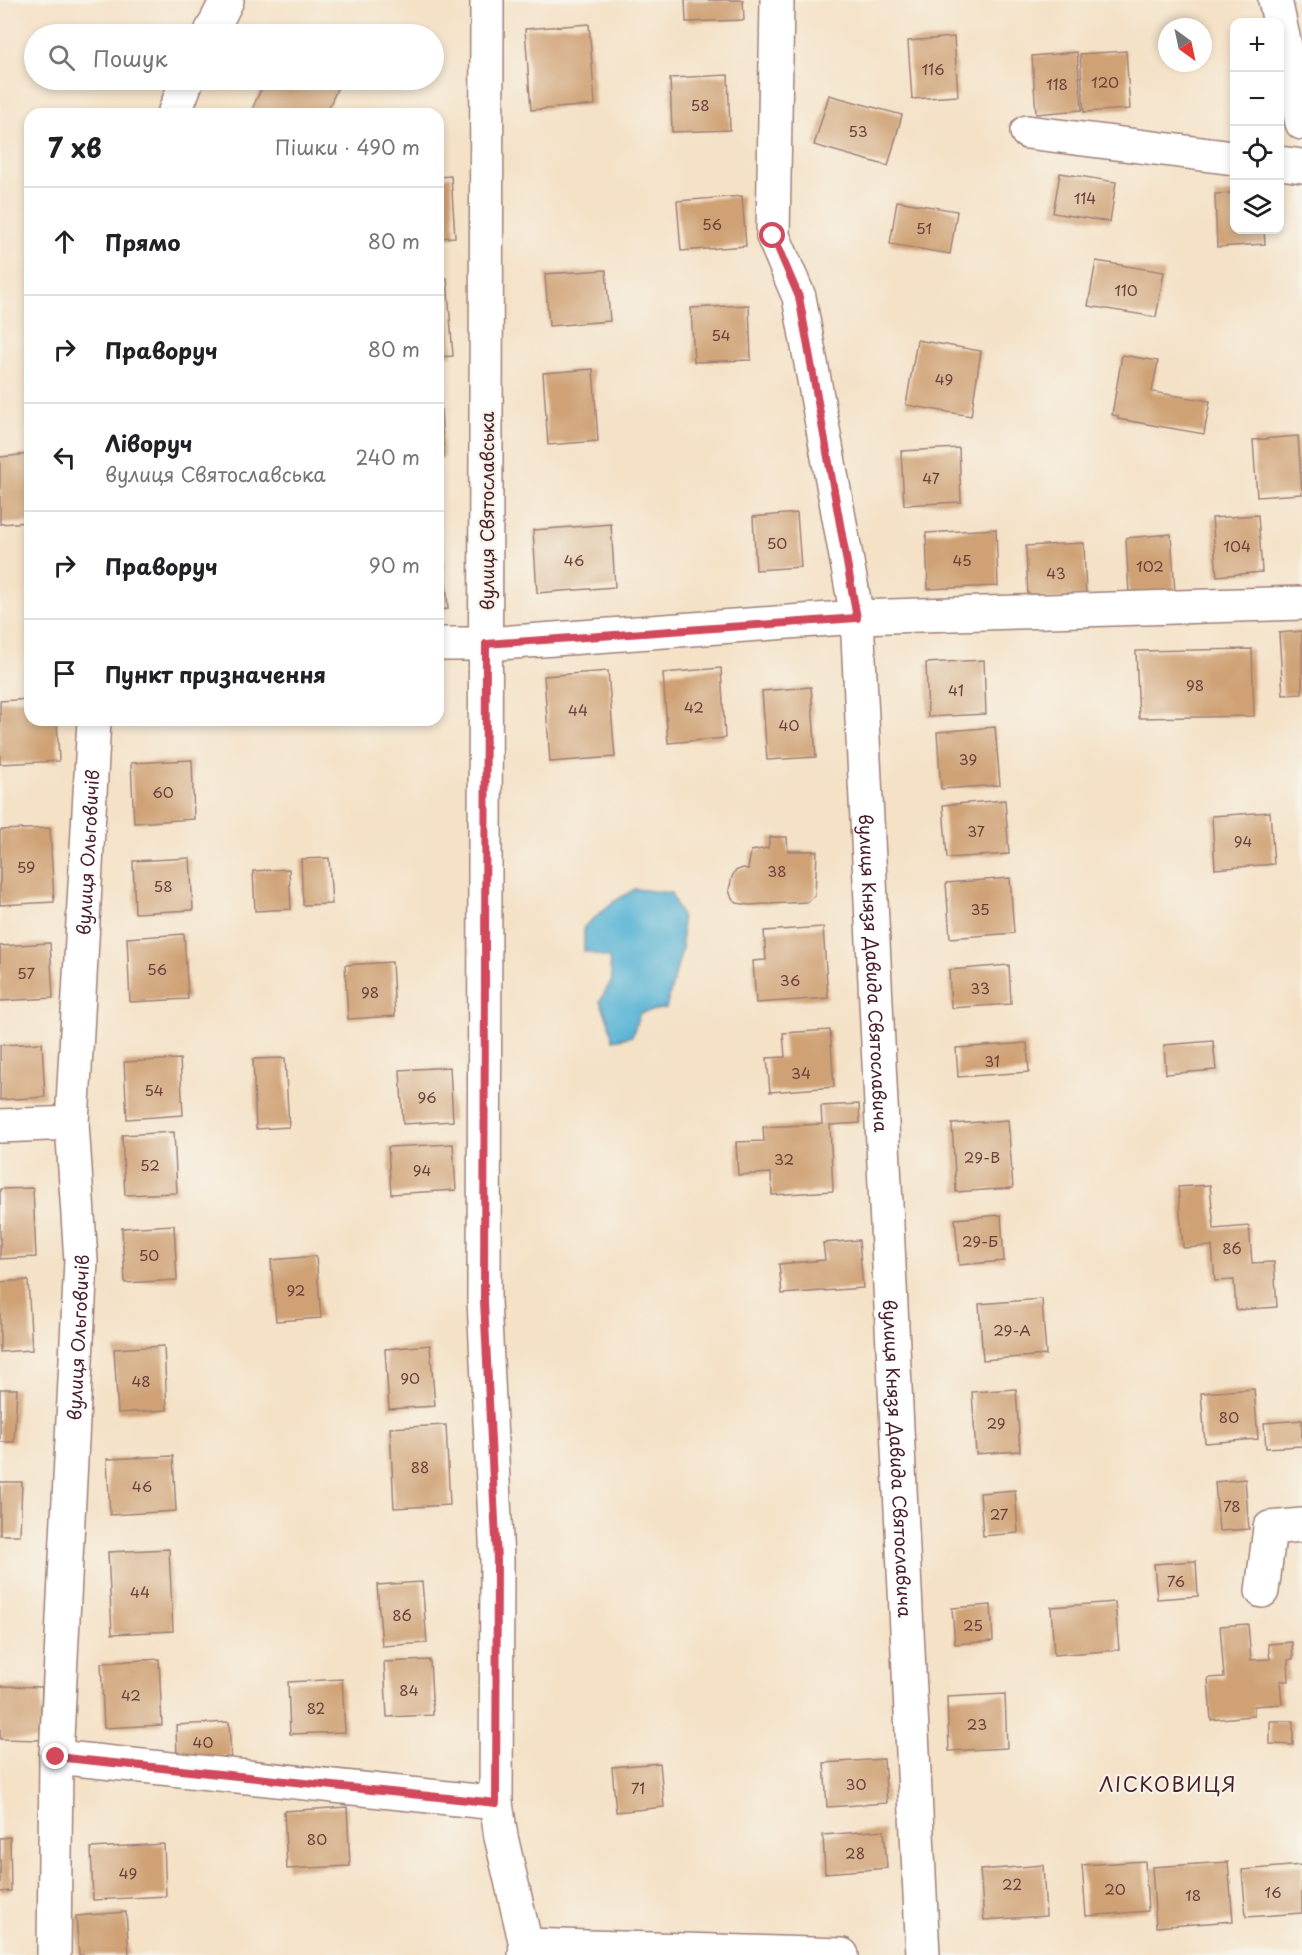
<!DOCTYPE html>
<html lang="uk">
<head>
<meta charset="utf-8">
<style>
  :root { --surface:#fff; --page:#f2f2f2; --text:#202124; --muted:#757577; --line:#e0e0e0 }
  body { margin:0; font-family:"Playpen Sans",sans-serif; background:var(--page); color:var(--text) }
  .controls { position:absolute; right:18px; top:18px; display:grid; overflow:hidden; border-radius:12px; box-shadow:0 3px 9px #0003 }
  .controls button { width:54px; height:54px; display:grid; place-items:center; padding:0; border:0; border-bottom:2px solid var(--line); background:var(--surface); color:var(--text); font:30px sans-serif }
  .compass { position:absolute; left:1158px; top:18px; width:54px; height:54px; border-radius:50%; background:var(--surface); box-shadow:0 3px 9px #0003; rotate:147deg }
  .stop { position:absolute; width:18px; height:18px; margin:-14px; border:4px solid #d1495b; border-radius:50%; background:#fff }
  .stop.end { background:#d1495b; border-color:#fff; box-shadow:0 2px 6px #0008 }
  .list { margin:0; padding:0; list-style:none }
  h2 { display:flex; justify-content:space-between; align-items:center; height:78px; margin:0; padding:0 24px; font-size:26px }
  h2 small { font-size:20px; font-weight:400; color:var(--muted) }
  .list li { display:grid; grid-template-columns:39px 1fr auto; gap:18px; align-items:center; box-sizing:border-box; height:108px; padding:0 24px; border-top:2px solid var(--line) }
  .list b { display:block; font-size:22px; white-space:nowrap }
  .list p { margin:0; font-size:20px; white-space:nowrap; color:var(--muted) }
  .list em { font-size:20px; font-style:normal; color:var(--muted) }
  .icon { flex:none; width:33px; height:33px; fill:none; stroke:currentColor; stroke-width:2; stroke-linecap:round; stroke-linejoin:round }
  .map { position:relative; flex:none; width:1302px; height:1955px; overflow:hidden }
  .search { position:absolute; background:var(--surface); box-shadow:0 3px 9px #0003; left:24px; top:24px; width:420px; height:66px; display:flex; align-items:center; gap:15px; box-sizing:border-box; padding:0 21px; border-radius:33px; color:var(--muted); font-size:22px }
  .panel { position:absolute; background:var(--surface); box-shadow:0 3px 9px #0003; left:24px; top:108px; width:420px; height:618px; border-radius:18px }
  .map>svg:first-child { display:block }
  .water { fill:#57b3d5; stroke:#506980; stroke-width:1.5 }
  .building { fill:#cfa174 }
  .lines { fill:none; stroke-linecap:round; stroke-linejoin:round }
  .minor-casing { stroke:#9f8078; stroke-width:36 }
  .minor { stroke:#fff; stroke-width:33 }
  .route { stroke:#d1495b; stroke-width:8 }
  .labels { text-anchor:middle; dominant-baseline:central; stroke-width:4.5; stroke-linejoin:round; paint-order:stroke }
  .number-label { font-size:15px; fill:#6b403d }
  .street-label { font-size:18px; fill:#4a1f2b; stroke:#f7f3e8 }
  .neighbourhood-label { font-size:20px; letter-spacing:1.5px; fill:#4a1f2b; stroke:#f7f3e8 }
</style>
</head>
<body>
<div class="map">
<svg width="1302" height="1955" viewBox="0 0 1302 1955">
  <rect width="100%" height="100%" fill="#f7f3e8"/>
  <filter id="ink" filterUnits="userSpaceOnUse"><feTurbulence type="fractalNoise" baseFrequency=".0167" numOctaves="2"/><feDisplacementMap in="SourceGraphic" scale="12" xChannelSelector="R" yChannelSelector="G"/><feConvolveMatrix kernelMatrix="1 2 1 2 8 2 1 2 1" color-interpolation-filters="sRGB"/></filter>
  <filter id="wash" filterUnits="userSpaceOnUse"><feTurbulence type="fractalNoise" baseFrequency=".008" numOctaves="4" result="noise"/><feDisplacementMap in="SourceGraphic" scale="24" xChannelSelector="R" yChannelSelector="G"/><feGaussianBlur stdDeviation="1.35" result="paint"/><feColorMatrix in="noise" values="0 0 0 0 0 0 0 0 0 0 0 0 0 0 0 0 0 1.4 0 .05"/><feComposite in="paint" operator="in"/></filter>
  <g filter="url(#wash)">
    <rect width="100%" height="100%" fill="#f4e1c6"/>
    <path class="water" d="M635,889L671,893L682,919V949L666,1008L640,1013L632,1036L613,1040L608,1020L600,1001L612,980L609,958L584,951V927L613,902Z"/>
    <g id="blocks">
      <path class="building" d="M685,0H743L744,20L686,22Z
        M589,24L595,105L531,110L525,29Z
        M954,37L958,96L912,99L908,41Z
        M1126,51L1130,109L1084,112L1080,54Z
        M1077,52L1082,110L1036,114L1032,56Z
        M728,75L730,130L672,132L670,78Z
        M265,80H341L326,114H250Z
        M829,95L902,115L888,166L814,145Z
        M1060,173L1116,182L1110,222L1053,213Z
        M451,176L455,237L438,238V177Z
        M1234,193V230H1264L1265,244L1217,247L1215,194Z
        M742,196L746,246L681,251L677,201Z
        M897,201L957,211L950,254L890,244Z
        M1096,261L1164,272L1156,317L1088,306Z
        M606,270L610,321L549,326L545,274Z
        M447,278L453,356L438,357V279Z
        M749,305L751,360L694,362L691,308Z
        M917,340L981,351L971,416L906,405Z
        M1122,355L1158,361L1152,392L1210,401L1204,434L1118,419V416L1112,415Z
        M593,369L598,441L548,445L543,373Z
        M438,394H440L444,458H438Z
        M1298,436L1302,494L1257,497L1253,440Z
        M959,448L961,502L904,505L901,451Z
        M30,454V522L0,524V457Z
        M797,513L801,567L756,570L753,517Z
        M1258,515L1262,572L1217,576L1212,518Z
        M611,524L615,587L537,593L533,530Z
        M996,529L998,586L928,589L926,533Z
        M1171,534L1175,592L1129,595L1126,538Z
        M438,540H443L448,609L438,610Z
        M1084,543L1086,598L1028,600L1026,546Z
        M1302,631V694L1283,695L1279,633Z
        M1252,649L1254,716L1139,718L1136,651Z
        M984,660L986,714L928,717L926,663Z
        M721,668L725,738L668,743L663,673Z
        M608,671L615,757L550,762L544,676Z
        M811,687L816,757L767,760L762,691Z
        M30,699V720H57L59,761L0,764V701Z
        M995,727L1000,785L941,789L937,732Z
        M192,760L194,819L134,823L131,763Z
        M1005,800L1009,854L947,858L943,805Z
        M1270,812L1274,864L1215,869L1212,816Z
        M50,828L54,902L0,905V830Z
        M770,837H787L788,851H817L815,896L807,902L749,905L737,903L732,899L729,890L732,877L735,871L743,868L748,869L751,851L768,848Z
        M190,858L193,910L135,913L133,861Z
        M329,858L332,904L303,905L301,859Z
        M289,869L291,909L255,911L253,871Z
        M1010,878L1014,933L950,938L946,883Z
        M823,927L828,998L756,1003L753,961L766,960L764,931Z
        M184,934L188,999L130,1002L127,938Z
        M50,943L53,998L0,1001V946Z
        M392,962L395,1016L348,1019L345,965Z
        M1009,965L1011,1004L951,1008L949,970Z
        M830,1030L834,1087L770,1092L767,1058L785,1057L783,1033Z
        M1213,1041L1216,1070L1166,1074L1164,1045Z
        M42,1043L45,1097L0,1100V1045Z
        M1027,1043L1029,1072L958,1077L956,1048Z
        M285,1058L289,1127L256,1129L253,1059Z
        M180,1059L183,1115L127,1119L124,1062Z
        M450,1067L453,1121L403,1124L400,1070Z
        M859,1104L860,1123L830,1125L833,1191L772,1195L771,1173L738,1175L736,1142L764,1141L763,1127L822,1124L821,1106Z
        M1008,1120L1013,1188L956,1192L952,1124Z
        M174,1132L177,1193L125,1195L122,1135Z
        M453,1144L456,1190L391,1194L388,1147Z
        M1210,1185L1214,1229L1249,1226L1252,1263L1274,1262L1277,1307L1236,1310L1234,1280L1215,1281L1212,1246L1183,1248L1178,1187Z
        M33,1188L36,1257L0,1259V1189Z
        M1001,1215L1004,1261L959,1265L955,1219Z
        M174,1225L177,1280L125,1283L122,1228Z
        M859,1240L863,1288L782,1294L779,1264L825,1260L823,1243Z
        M316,1256L321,1318L276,1321L271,1260Z
        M28,1280L32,1350L0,1352V1282Z
        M1042,1299L1046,1355L983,1360L979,1304Z
        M430,1345L435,1406L389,1409L385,1349Z
        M164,1346L167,1410L118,1413L114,1349Z
        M0,1389H17L14,1442H0Z
        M1016,1389L1020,1451L976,1454L972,1392Z
        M1254,1389L1258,1439L1205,1443L1201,1393Z
        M1302,1420V1446L1266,1448L1264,1423Z
        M446,1425L450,1505L394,1508L390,1428Z
        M173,1456L176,1511L110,1515L107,1459Z
        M1245,1479L1249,1529L1219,1531L1215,1482Z
        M0,1482H22L20,1535H0Z
        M1015,1490L1018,1533L983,1536L980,1493Z
        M169,1549L173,1631L112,1634L108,1552Z
        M1196,1561L1198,1596L1157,1599L1154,1564Z
        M422,1582L427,1643L382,1646L377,1585Z
        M1115,1602L1119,1650L1054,1655L1051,1607Z
        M991,1605L993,1641L955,1644L952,1608Z
        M1248,1624L1251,1660L1270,1659L1268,1644L1292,1642L1293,1659L1288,1660L1289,1681H1280L1282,1704L1254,1706V1716H1251L1211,1720L1208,1678L1224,1677L1220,1626Z
        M159,1659L162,1725L104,1728L101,1663Z
        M430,1660L433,1715L387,1717L384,1662Z
        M342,1679L345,1732L290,1734L288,1682Z
        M0,1686L42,1687L40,1740L0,1739Z
        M1005,1694L1007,1748L949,1751L947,1697Z
        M1270,1721H1293V1745L1270,1744Z
        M229,1722L231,1757L177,1759L176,1725Z
        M884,1759L887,1803L827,1807L824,1763Z
        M660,1763L664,1807L616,1812L612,1767Z
        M347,1807L350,1866L287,1869L284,1811Z
        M884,1830L887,1868L825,1873L823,1835Z
        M10,1837L11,1891L0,1892V1838Z
        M164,1844L166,1896L93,1900L91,1848Z
        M1145,1861L1148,1911L1086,1916L1082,1865Z
        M1228,1862L1233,1921L1156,1927L1152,1867Z
        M1043,1865L1046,1916L984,1920L980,1870Z
        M1302,1865V1913L1246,1917L1242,1870Z
        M126,1912L129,1955H79L76,1916Z"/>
    </g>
  </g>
  <g filter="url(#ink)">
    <use href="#blocks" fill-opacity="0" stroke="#9f8078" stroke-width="1.5"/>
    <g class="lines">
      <defs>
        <g id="minor">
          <path d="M487,0L484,1301L497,1560L496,1803L501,1837L526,1945L525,1955"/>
          <path id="s1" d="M777,0L773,236L799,297L857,617L923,1955"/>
          <path d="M1275,0L1302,123"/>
          <path d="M210,34L227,0"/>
          <path d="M174,114L187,80"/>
          <path d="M1027,132L1234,158"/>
          <path d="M1280,163L1302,166"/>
          <path d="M438,644H486L857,617L1302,603"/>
          <path d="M0,1126L72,1123"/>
          <path d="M1262,1591L1270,1528L1302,1525"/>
          <path d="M56,1757L496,1803"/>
          <path d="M526,1945L842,1955"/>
          <path id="s2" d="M54,1955L56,1757L81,1261L72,1123L94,720"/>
        </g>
      </defs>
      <use href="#minor" class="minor-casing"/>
      <use href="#minor" class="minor"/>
    </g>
  </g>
  <g class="lines" filter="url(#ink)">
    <path class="route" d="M56,1757L496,1803L497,1560L484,1301L486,644L857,618L799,297L773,236"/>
  </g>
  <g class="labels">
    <g class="number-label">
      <text x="933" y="68">116</text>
      <text x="1105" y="81">120</text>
      <text x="1057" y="83">118</text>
      <text x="700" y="104">58</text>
      <text x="858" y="130">53</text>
      <text x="1085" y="197">114</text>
      <text x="712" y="223">56</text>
      <text x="924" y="227">51</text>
      <text x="1126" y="289">110</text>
      <text x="721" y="334">54</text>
      <text x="944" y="378">49</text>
      <text x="931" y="477">47</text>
      <text x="777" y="542">50</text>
      <text x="1237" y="545">104</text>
      <text x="574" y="559">46</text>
      <text x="962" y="559">45</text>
      <text x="1150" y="565">102</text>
      <text x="1056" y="572">43</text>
      <text x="1195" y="684">98</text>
      <text x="956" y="689">41</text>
      <text x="694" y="706">42</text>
      <text x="578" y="709">44</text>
      <text x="789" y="724">40</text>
      <text x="968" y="758">39</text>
      <text x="163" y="791">60</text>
      <text x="976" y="830">37</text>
      <text x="1243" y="840">94</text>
      <text x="26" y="866">59</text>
      <text x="777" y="870">38</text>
      <text x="163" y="885">58</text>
      <text x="980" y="908">35</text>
      <text x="157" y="968">56</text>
      <text x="26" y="972">57</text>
      <text x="790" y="979">36</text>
      <text x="980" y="987">33</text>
      <text x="370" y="991">98</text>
      <text x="992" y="1060">31</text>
      <text x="801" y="1072">34</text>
      <text x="154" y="1089">54</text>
      <text x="427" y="1096">96</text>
      <text x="982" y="1156">29-В</text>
      <text x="784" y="1158">32</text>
      <text x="150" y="1164">52</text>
      <text x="422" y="1169">94</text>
      <text x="980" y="1240">29-Б</text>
      <text x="1232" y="1247">86</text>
      <text x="149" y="1254">50</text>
      <text x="296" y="1289">92</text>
      <text x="1012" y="1329">29-А</text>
      <text x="410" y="1377">90</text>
      <text x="141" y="1380">48</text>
      <text x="1229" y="1416">80</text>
      <text x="996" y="1422">29</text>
      <text x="420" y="1466">88</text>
      <text x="142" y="1485">46</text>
      <text x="1232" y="1505">78</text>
      <text x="999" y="1513">27</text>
      <text x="1176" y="1580">76</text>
      <text x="140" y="1591">44</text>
      <text x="402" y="1614">86</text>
      <text x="973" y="1624">25</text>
      <text x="409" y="1689">84</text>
      <text x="131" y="1694">42</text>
      <text x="316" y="1707">82</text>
      <text x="977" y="1723">23</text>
      <text x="203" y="1741">40</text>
      <text x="856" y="1783">30</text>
      <text x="638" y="1787">71</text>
      <text x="317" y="1838">80</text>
      <text x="855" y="1852">28</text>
      <text x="128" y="1872">49</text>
      <text x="1012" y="1883">22</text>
      <text x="1115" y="1888">20</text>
      <text x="1273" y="1891">16</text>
      <text x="1193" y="1894">18</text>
    </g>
    <g class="street-label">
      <text transform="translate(486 511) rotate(-90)">вулиця Святославська</text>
      <text stroke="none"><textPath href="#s2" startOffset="1104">вулиця Ольговичів</textPath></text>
      <text stroke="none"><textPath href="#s1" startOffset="984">вулиця Князя Давида Святославича</textPath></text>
      <text stroke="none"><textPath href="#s2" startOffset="618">вулиця Ольговичів</textPath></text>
      <text stroke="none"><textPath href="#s1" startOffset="1470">вулиця Князя Давида Святославича</textPath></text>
    </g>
    <g class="neighbourhood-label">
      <text x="1168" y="1784">ЛІСКОВИЦЯ</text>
    </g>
  </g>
</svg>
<div class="controls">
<button>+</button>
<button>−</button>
<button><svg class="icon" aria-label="locate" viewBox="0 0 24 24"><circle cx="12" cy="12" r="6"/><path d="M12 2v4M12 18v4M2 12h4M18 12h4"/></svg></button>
<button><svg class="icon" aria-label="layers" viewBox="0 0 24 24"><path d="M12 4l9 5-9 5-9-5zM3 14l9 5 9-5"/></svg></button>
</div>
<svg class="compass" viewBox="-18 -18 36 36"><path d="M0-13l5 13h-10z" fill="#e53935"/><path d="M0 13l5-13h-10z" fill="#757577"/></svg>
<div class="stop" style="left:773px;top:236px"></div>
<div class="stop end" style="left:56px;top:1757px"></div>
<div class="search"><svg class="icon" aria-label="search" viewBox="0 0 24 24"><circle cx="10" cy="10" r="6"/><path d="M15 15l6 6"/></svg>Пошук</div>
<section class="panel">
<h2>7 хв<small>Пішки · 490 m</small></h2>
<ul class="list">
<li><svg class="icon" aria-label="ahead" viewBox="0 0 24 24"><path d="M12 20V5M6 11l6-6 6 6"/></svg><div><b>Прямо</b></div><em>80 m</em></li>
<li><svg class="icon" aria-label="right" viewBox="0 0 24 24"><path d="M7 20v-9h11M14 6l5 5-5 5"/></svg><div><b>Праворуч</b></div><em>80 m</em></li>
<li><svg class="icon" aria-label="left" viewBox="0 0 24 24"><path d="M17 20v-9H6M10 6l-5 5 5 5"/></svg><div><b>Ліворуч</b><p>вулиця Святославська</p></div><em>240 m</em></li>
<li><svg class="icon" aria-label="right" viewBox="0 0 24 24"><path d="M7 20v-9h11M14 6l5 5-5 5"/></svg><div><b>Праворуч</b></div><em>90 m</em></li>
<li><svg class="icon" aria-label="arrive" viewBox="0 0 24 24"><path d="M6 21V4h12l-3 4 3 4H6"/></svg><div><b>Пункт призначення</b></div></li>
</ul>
</section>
</div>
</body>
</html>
